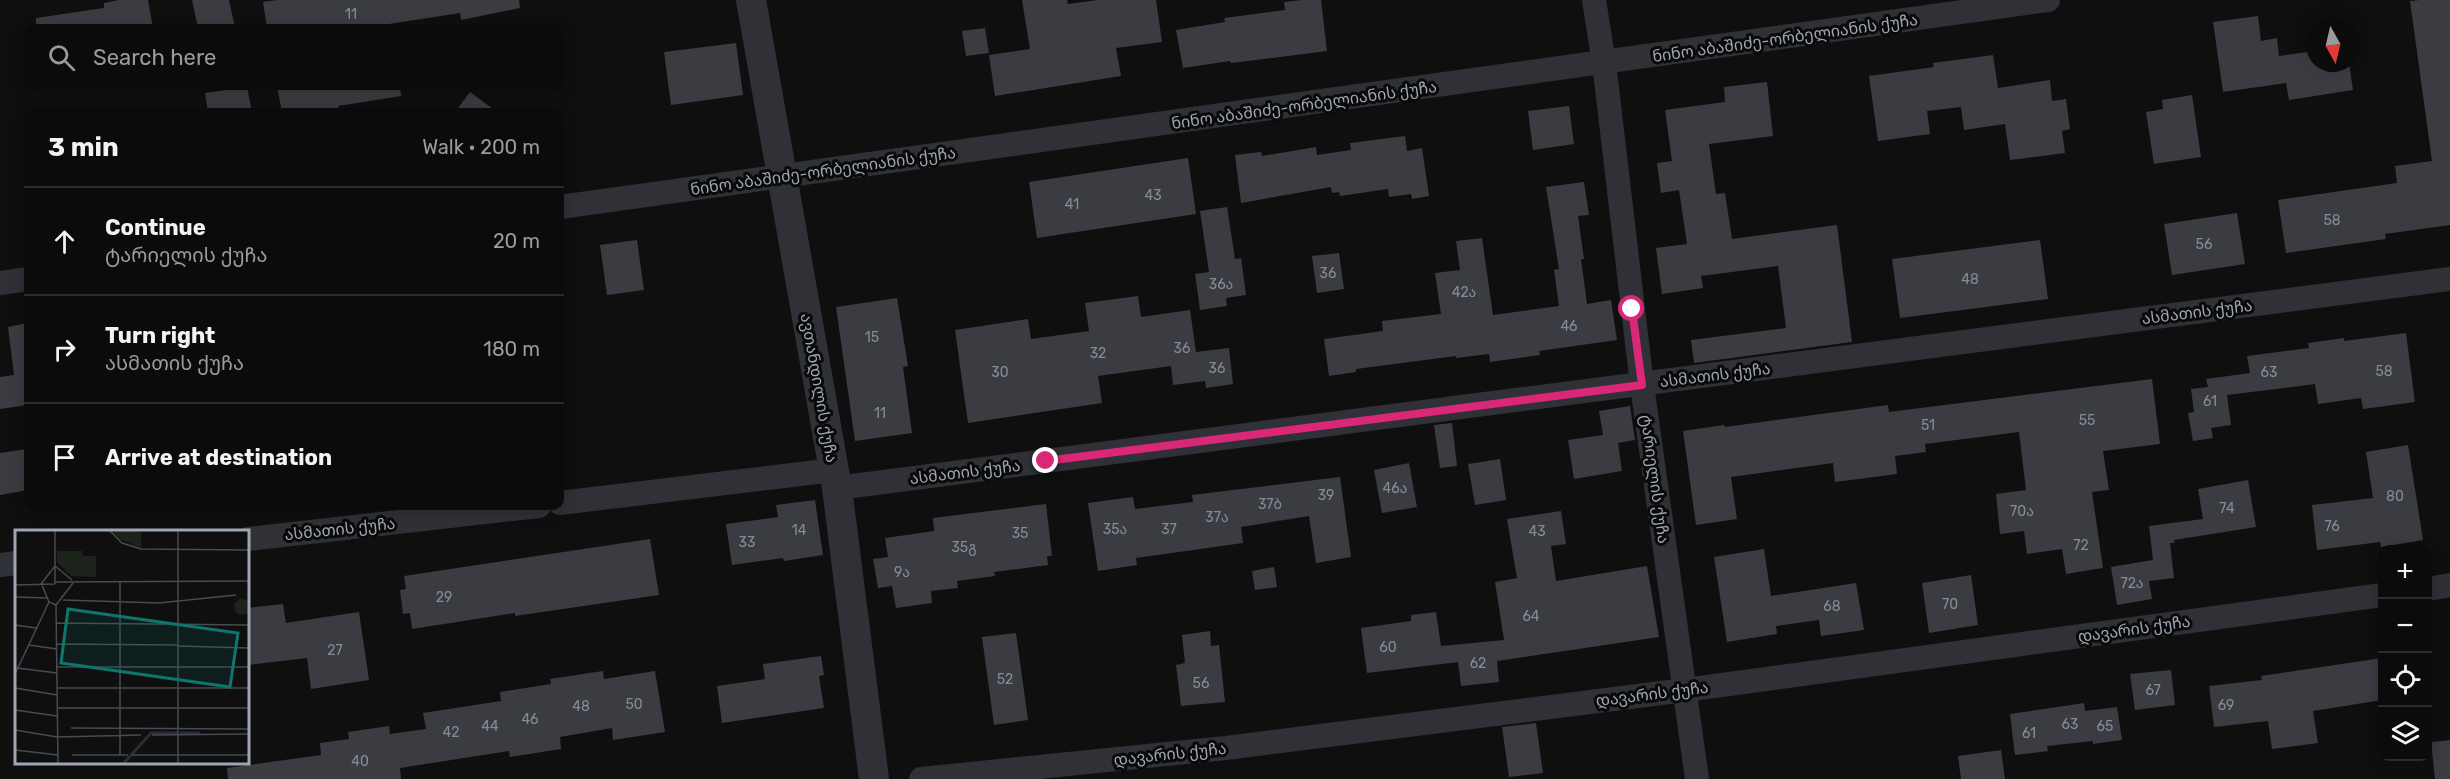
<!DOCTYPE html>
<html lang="en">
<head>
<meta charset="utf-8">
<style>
  :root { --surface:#0b0b0c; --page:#19191a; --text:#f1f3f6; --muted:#9a9b9d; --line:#2b2b2d }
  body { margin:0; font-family:Rubik,"Noto Sans Georgian",sans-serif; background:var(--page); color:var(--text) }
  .controls { position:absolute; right:18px; bottom:18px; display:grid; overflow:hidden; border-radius:12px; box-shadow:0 3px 15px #0003 }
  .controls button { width:54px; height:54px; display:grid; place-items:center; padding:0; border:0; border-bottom:2px solid var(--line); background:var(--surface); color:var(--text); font:30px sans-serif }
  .compass { position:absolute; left:2306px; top:18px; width:54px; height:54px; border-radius:50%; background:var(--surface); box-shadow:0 3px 15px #0003; rotate:172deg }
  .stop { position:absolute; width:18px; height:18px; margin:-14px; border:4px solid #db2777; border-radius:50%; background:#fff }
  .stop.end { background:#db2777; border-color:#fff; box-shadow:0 2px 6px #0008 }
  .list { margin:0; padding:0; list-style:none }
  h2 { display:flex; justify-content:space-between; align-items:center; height:78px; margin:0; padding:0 24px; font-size:26px }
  h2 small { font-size:20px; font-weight:400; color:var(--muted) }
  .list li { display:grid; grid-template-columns:39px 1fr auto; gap:18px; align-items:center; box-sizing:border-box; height:108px; padding:0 24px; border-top:2px solid var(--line) }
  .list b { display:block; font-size:22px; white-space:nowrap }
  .list p { margin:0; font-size:20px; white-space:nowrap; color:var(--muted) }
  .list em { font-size:20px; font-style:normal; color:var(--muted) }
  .icon { flex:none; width:33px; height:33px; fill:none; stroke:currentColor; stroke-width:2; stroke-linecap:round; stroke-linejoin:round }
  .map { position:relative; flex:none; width:2450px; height:779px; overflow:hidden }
  .search { position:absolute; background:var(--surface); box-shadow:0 3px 15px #0003; left:24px; top:24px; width:540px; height:66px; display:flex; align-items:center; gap:15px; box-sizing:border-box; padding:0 21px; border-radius:12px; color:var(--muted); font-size:22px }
  .panel { position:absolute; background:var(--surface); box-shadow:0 3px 15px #0003; left:24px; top:108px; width:540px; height:402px; border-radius:12px }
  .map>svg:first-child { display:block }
  .building { fill:#3b3c41 }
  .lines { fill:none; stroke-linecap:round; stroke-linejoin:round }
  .minor { stroke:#2f3136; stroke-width:24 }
  .tertiary { stroke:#2f3136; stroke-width:30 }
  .route { stroke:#db2777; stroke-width:8 }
  .labels { text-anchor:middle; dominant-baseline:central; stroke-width:6; stroke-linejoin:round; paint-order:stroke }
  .number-label { font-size:14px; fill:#858c96 }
  .street-label { font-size:16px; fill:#9ea6b3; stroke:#0a0a0b }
  .inset-river { fill:none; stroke:#252f35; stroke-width:3 }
  .inset-road { fill:none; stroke:#484b51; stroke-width:1.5 }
  .view { fill:#0f766e; fill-opacity:0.15; stroke:#0f766e; stroke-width:3 }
  .inset-edge { fill:none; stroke:#9ea6b3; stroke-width:3 }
</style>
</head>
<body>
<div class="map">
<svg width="2450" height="779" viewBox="0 0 2450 779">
  <rect width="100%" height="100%" fill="#0f0f10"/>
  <path class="building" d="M119,0H148L153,28H36V18L104,8V3Z
    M192,0H229L235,28H198Z
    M277,0H519L520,8L461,20L460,13L376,26L377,28H267L263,2Z
    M1022,0H1067L1068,4L1098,0H1156L1162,42L1116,48L1121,76L995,96L989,55L1030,49Z
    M1302,0H1321L1327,51L1231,63L1230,61L1183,68L1176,30L1225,22L1224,18L1285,10L1284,2Z
    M2420,0H2450V225L2385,234L2386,239L2286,253L2278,200L2397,183L2395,166L2432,161L2410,1Z
    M2258,16L2261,41L2277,38L2279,56L2315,51V63H2349L2353,90L2289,100L2286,83L2223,92L2213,22Z
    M985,28L989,53L966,56L962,31Z
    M736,43L743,95L671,105L664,52Z
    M1993,55L1998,88L2050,80L2052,101L2066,99L2070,129L2062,131L2065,153L2010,160L2005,124L1964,130L1961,107L1927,111L1930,134L1878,141L1869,76L1934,67L1933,63Z
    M1767,82L1773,136L1709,144L1716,194L1725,193L1732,239L1837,225L1852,342L1694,363L1691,340L1786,328L1778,266L1701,276L1703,288L1662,294L1656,248L1687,244L1679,190L1661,193L1657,163L1672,161L1665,110L1725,102L1724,87Z
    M277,86H400L401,96L338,106L339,112H282Z
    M247,87L252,112H208L205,93Z
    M470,92L497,112H455Z
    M2192,95L2201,157L2154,164L2146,112L2163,109L2162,100Z
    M1569,106L1574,144L1533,150L1528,111Z
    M1405,136L1407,151L1422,148L1429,196L1412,199L1411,194L1389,197L1388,189L1340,196L1339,192L1332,193L1331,187L1241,203L1235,155L1261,152L1262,156L1316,147L1317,155L1351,150L1350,143Z
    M1188,158L1196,214L1037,238L1029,182Z
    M1584,182L1589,215L1578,216L1584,259H1581L1587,304L1611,300L1617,340L1539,351L1540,355L1490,362L1489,354L1456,358V356L1356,369V372L1329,376L1324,339L1383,331L1382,321L1441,314L1435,273L1460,270L1456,241L1482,238L1493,315L1559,306L1554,270L1559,269L1546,187Z
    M1227,207L1235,259L1241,258L1246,295L1226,298L1227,306L1200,310L1195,274L1209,272L1200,211Z
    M2237,213L2245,264L2172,275L2164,224Z
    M637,240L644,290L607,295L600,245Z
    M2040,240L2048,299L1900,318L1892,259Z
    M1339,253L1344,289L1317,293L1312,256Z
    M1138,296L1141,317L1190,310L1196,352L1229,348L1233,384L1206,388L1205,381L1173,385L1171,366L1098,376L1102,403L968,423L955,330L1028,319L1031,339L1089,331L1085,303Z
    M897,298L908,366L903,367L912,433L855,441L836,307Z
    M28,323V405L0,409V377L14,375L8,327Z
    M2406,333L2415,402L2363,409L2361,398L2318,404L2315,384L2227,395L2231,425L2211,428L2213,438L2193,441L2188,413L2194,412L2191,389L2208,387L2206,379L2250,373L2247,356L2309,348L2308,343L2344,338V341Z
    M2152,379L2160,444L2103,451L2109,490L2092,492L2103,568L2066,574L2062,549L2027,554L2024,531L2000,534L1996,494L2026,490L2019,432L1925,444L1926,452L1895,456L1897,474L1835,482L1833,463L1731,477L1737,519L1696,525L1683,431L1724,425L1725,427L1888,405L1889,412Z
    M1630,406L1635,440L1618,443L1622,471L1574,479L1568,440L1603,435L1599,411Z
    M1452,423L1457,466L1440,468L1434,425Z
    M2408,445L2423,540L2381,547L2380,542L2317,550L2312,505L2373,498L2366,452Z
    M28,449V490L0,495V453Z
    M1500,459L1506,500L1475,505L1468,464Z
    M1409,463L1417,507L1382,513L1374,470Z
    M1340,477L1351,557L1316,563L1309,516L1241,527L1243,543L1136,558L1137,565L1098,571L1088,503L1133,497L1135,509L1193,502L1192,495Z
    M2248,480L2256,527L2174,540L2175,543H2170L2174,578L2149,581L2152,599L2117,605L2111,567L2153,560L2149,526L2203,519L2198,489Z
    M815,500L823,555L784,561L783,558L732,565L726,524L778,517L776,505Z
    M1046,504L1052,556H1047L1048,565L994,572L995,576L957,581L958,588L931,591L932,603L896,608L892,586L878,588L873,559L888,557L885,538L934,531L933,518Z
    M1561,511L1566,544L1551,546L1556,581L1647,566L1659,637L1497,661L1499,682L1461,686L1458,662L1367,673L1361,628L1411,621V615L1436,612L1441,646L1504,640L1495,582L1517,578L1507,519Z
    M650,539L659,595L515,616V613L412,629L410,613L403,614L400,590L406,589L404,576Z
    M1764,549L1771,596L1856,583L1864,630L1821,636L1819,620L1776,626L1777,634L1727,642L1714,557Z
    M1274,567L1277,587L1255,590L1252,571Z
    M1971,575L1978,625L1929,633L1922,583Z
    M283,604L286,623L359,612L369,680L311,689L307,658L248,665V608Z
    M1210,631L1211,646L1219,645L1225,702L1181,706L1176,665L1185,663L1182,635Z
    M1016,633L1028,720L994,725L982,637Z
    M821,656L824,675L819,676L824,708L722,723L717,686L765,679L763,664Z
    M2382,658V700L2313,711L2318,743L2272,749L2268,721L2214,727L2209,686L2262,680L2261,676Z
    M2171,670L2175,705L2135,710L2130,674Z
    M603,671L604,679L655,671L665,732L613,740L612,728L560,737L561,749L510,757L509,751L400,768L401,779H228L227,768L321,755L320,743L349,739L348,732L389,726L390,734L426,729L423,713L501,701L500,692L551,684L550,679Z
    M2084,703L2085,711L2117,707L2122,740L2093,744V741L2047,746L2048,751L2015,755L2010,714Z
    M1536,723L1543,773L1509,777L1502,727Z
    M2450,740V779H2435L2431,742Z
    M2001,750L2005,779H1961L1958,756Z"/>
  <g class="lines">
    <path class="minor" d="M1594,0L1604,63L1642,385L1697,779
      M560,207L2048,0
      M0,283L28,279
      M837,488L2450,279
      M560,503L834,470
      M248,539L539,506
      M0,565L16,563
      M2428,589L2450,585
      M921,779L1226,748L1685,690L2382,595"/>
    <path class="tertiary" d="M751,0L837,488L874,779"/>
  </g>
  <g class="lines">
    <path class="route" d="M1046,461L1642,385L1632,309"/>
  </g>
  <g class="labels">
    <g class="number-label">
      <text x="351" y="14">11</text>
      <text x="1153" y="195">43</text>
      <text x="1072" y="204">41</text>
      <text x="2332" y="220">58</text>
      <text x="2204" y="244">56</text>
      <text x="1328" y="273">36</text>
      <text x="1970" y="279">48</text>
      <text x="1221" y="284">36ა</text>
      <text x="1464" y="292">42ა</text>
      <text x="1569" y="326">46</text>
      <text x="872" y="337">15</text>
      <text x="1182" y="348">36</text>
      <text x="1098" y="353">32</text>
      <text x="1217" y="368">36</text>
      <text x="2384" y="371">58</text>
      <text x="1000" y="372">30</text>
      <text x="2269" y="372">63</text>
      <text x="2210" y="401">61</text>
      <text x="880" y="413">11</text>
      <text x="2087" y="420">55</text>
      <text x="1928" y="425">51</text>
      <text x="1395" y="488">46ა</text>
      <text x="1326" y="495">39</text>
      <text x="2395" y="496">80</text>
      <text x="1270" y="504">37ბ</text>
      <text x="2227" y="508">74</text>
      <text x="2022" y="511">70ა</text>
      <text x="1217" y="517">37ა</text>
      <text x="2332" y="526">76</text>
      <text x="1115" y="529">35ა</text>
      <text x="1169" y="529">37</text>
      <text x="799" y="530">14</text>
      <text x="1537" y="531">43</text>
      <text x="1020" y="533">35</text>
      <text x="747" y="542">33</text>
      <text x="2081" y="545">72</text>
      <text x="964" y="547">35გ</text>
      <text x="902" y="572">9ა</text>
      <text x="2132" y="583">72ა</text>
      <text x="444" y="597">29</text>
      <text x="1950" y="604">70</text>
      <text x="1832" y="606">68</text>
      <text x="1531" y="616">64</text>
      <text x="1388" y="647">60</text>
      <text x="335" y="650">27</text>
      <text x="1478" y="663">62</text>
      <text x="1005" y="679">52</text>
      <text x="1201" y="683">56</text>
      <text x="2153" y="690">67</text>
      <text x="634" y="704">50</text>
      <text x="2226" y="705">69</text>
      <text x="581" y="706">48</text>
      <text x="530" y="719">46</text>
      <text x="2070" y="724">63</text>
      <text x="490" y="726">44</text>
      <text x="2105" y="726">65</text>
      <text x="451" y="732">42</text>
      <text x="2029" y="733">61</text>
      <text x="360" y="761">40</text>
    </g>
    <g class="street-label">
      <text transform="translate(1785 38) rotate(-8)">ნინო აბაშიძე-ორბელიანის ქუჩა</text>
      <text transform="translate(1304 105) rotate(-8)">ნინო აბაშიძე-ორბელიანის ქუჩა</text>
      <text transform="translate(823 171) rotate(-8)">ნინო აბაშიძე-ორბელიანის ქუჩა</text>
      <text transform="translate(2197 312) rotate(-7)">ასმათის ქუჩა</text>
      <text transform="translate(1715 375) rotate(-7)">ასმათის ქუჩა</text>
      <text transform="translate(819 388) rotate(80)">ავთანდილის ქუჩა</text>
      <text transform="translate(965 472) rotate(-7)">ასმათის ქუჩა</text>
      <text transform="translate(1655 479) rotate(82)">ტარიელის ქუჩა</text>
      <text transform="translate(340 529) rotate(-6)">ასმათის ქუჩა</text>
      <text transform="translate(2134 629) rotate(-8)">დავარის ქუჩა</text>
      <text transform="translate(1652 694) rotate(-7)">დავარის ქუჩა</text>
      <text transform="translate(1170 754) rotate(-6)">დავარის ქუჩა</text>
    </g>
  </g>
  <g transform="translate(15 530)">
    <rect width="234" height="234" fill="#0f0f10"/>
    <path d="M96,0H126V18L105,9ZM42,21H67L68,26H81V47L56,46L42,32ZM219 77a8 8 0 1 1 16 0a8 8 0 1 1-16 0Z" fill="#1b231b"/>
    <path class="inset-river" d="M165,203H185M108,234L136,203H162"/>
    <path class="inset-road" d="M40,0V54M94,0L107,13L126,19L234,20M40,52L234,51M26,54L40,36L57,50M0,55L40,54M27,55L34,72L41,75M0,67L32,68M48,70L144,73L221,65M41,75L43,234M41,75L58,53M41,93L234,95M0,95L21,98M42,114L162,115M14,115L42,119M162,116L234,118M42,137H234M2,138L42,143M0,144L34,72M0,158L42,165M42,158H234M42,178H234M0,180L42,186M56,198L234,199M0,200L42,207L126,205M137,205L234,204M0,220L43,225M57,225H113M105,225V52M117,225H234M163,234V0"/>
    <path class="view" d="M53,79L223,103L215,157L46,133Z"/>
    <rect width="234" height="234" class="inset-edge"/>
  </g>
</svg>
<div class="controls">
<button>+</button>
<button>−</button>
<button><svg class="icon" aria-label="locate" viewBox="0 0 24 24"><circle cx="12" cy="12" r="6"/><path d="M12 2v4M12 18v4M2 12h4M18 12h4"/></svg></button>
<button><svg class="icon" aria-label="layers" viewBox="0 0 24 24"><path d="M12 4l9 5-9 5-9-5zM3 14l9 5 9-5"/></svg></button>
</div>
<svg class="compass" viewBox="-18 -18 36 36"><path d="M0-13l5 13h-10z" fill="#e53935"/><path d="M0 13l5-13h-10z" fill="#9a9b9d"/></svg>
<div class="stop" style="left:1632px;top:309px"></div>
<div class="stop end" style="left:1046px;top:461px"></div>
<div class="search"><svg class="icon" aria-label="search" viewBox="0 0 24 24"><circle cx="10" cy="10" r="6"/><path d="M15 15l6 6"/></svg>Search here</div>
<section class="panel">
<h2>3 min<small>Walk · 200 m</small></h2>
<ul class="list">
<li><svg class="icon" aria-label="ahead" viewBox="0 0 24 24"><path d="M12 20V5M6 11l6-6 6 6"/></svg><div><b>Continue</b><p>ტარიელის ქუჩა</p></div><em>20 m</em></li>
<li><svg class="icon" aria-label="right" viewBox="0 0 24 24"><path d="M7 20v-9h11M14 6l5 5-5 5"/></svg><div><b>Turn right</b><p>ასმათის ქუჩა</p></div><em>180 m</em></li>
<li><svg class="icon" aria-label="arrive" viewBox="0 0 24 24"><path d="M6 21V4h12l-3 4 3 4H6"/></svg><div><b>Arrive at destination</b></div></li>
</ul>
</section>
</div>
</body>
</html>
